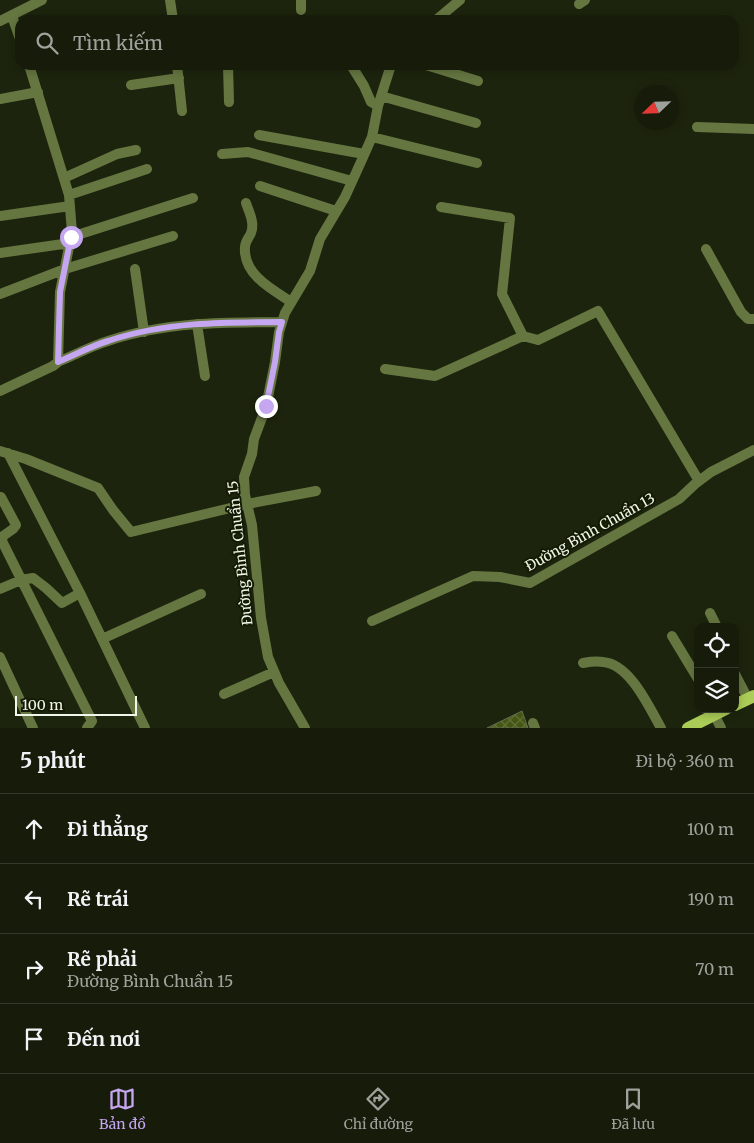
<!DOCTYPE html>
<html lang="vi">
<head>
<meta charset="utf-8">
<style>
  :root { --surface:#161b0a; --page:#1f2413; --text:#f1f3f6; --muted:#9ea19c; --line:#35392b; --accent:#c5a6f0 }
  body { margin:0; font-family:Merriweather,serif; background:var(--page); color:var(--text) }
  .controls { position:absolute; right:15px; bottom:15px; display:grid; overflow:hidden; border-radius:10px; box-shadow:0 2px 8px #0003 }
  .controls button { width:45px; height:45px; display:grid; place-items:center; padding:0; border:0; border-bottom:1px solid var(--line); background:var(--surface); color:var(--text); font:25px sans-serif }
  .compass { position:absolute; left:634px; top:85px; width:45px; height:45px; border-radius:50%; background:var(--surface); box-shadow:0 2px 8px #0003; rotate:247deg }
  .scale { position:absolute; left:15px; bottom:12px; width:122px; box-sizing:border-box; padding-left:5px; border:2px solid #f1f7e8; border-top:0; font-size:14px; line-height:18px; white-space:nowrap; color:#f1f7e8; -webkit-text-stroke:4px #141b04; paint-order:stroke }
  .stop { position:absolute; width:15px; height:15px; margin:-11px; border:4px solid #c5a6f0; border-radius:50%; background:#fff }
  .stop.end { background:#c5a6f0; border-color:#fff; box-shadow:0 1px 5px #0008 }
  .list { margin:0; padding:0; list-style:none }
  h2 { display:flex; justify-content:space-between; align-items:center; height:65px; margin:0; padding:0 20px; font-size:21px }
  h2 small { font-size:16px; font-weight:400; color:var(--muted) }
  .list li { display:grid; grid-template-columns:32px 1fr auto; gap:15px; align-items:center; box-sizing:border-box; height:70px; padding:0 20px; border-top:1px solid var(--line) }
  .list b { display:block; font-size:19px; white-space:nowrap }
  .list p { margin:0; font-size:16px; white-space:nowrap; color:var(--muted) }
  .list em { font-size:16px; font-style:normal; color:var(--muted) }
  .icon { flex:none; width:28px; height:28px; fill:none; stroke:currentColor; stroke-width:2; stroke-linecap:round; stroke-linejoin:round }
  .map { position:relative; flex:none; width:754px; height:728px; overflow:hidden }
  .search { position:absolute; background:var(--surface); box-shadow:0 2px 8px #0003; left:15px; right:15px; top:15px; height:55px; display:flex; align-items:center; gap:12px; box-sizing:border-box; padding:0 18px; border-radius:15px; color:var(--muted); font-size:19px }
  .sheet { height:345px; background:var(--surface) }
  nav { display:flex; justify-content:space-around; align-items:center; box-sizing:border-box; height:70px; border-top:1px solid var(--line); background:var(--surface); font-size:14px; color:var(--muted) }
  nav a { display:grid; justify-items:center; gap:2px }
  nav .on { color:var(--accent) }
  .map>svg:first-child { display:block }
  .building { fill:url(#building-cross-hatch); stroke:#626b51 }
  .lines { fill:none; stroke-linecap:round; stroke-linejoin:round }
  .minor { stroke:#657641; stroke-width:10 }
  .major { stroke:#abcc57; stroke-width:12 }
  .route { stroke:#c5a6f0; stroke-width:6 }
  .labels { text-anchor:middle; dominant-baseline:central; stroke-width:4; stroke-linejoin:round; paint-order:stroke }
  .street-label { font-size:14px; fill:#f1f7e8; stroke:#141b04 }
</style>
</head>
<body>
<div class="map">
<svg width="754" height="728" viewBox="0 0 754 728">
  <defs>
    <pattern id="building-cross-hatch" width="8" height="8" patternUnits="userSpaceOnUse" patternTransform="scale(1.25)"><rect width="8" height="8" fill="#445613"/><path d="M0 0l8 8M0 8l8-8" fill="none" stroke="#5f6f35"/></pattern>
  </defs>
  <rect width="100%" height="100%" fill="#1d240d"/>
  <path class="building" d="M522,711L528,728H487Z"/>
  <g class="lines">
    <path class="minor" d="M170,0L173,20
      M579,4L585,0
      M301,10V0
      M12,16L20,39
      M436,20L460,0
      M0,21L42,0
      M177,65L182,111
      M228,65L229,102
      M351,65L364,86L371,102L378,106
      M426,65L478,81
      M131,85L179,78
      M381,96L476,123
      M0,99L38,92
      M697,127L754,129
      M259,135L364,154
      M372,137L477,163
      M222,154L248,152L352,181
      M64,178L117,154L136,150
      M260,186L336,211
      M69,195L147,169
      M246,203C249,212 255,223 251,233C249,238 245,241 245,247C243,274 271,289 290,301
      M441,207L510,218L502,294L523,336
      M0,216L70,206
      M71,237L193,198
      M706,249L741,312L748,319H754
      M0,253L70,243
      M135,269L144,332
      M0,294L65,269L173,236
      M197,324L205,376
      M58,362C75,355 91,346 108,341C164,322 224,322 282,322
      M385,369L435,376L523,336L538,340L598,311L699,481
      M0,391L53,366L58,362L60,292L72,232L69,195L29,65
      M0,451L26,459L98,488L113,510L131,532L247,504L316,491
      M8,453L80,593L145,728
      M1,497L16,525L13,529L3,536L2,541L92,721L87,728
      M0,589L21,580L33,578L46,588L62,603L80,593
      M710,613L717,627
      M372,621L473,576L500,577L530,583L679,499L695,484L711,472L754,450
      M672,636L698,679
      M102,639L201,594
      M0,657L33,728
      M583,663C589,662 597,661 603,662C630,664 649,707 661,728
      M735,674L748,699
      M224,694L274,672
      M714,714L721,728
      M533,723L535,728
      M305,728L279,683L268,657L261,618L252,525L245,495L244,477L252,454L254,439L266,407L275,362L279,332L285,313L310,271L320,239L345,197L360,164L372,137L378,106L391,65"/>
    <path class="major" d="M735,705L754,696
      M688,728L726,709"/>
  </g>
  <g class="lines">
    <path class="route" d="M71,237L60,292L58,362C75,355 91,346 108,341C164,322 224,322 282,322L279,332L275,362L266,406"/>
  </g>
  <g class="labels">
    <g class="street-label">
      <text transform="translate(590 532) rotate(-29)">Đường Bình Chuẩn 13</text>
      <text transform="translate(240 553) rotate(-96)">Đường Bình Chuẩn 15</text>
    </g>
  </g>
</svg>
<div class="controls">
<button><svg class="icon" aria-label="locate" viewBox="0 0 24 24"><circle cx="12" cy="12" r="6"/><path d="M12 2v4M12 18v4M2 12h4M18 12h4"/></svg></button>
<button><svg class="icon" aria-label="layers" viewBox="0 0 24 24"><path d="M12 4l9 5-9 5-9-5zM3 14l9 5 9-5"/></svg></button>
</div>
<svg class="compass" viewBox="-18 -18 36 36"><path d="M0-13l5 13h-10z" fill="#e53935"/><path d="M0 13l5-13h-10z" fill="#9ea19c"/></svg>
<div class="scale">100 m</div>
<div class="stop" style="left:71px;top:237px"></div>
<div class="stop end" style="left:266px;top:406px"></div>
<div class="search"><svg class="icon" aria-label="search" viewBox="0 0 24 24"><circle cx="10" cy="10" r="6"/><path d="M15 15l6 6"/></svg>Tìm kiếm</div>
</div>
<section class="sheet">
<h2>5 phút<small>Đi bộ · 360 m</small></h2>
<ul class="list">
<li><svg class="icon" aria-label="ahead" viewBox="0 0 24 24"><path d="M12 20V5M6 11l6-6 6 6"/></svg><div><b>Đi thẳng</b></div><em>100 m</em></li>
<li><svg class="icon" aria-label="left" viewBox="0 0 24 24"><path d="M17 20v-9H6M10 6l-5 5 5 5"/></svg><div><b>Rẽ trái</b></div><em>190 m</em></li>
<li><svg class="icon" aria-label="right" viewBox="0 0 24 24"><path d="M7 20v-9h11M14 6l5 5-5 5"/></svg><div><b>Rẽ phải</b><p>Đường Bình Chuẩn 15</p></div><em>70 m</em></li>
<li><svg class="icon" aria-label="arrive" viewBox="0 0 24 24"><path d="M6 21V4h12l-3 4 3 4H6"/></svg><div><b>Đến nơi</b></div></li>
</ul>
</section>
<nav>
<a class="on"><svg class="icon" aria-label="map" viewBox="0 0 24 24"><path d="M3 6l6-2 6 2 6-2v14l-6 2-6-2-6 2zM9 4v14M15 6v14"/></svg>Bản đồ</a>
<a><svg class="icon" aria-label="directions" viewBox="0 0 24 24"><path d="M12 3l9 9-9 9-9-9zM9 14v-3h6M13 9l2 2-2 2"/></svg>Chỉ đường</a>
<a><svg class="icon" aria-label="saved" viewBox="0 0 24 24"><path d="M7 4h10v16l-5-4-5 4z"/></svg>Đã lưu</a>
</nav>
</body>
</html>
